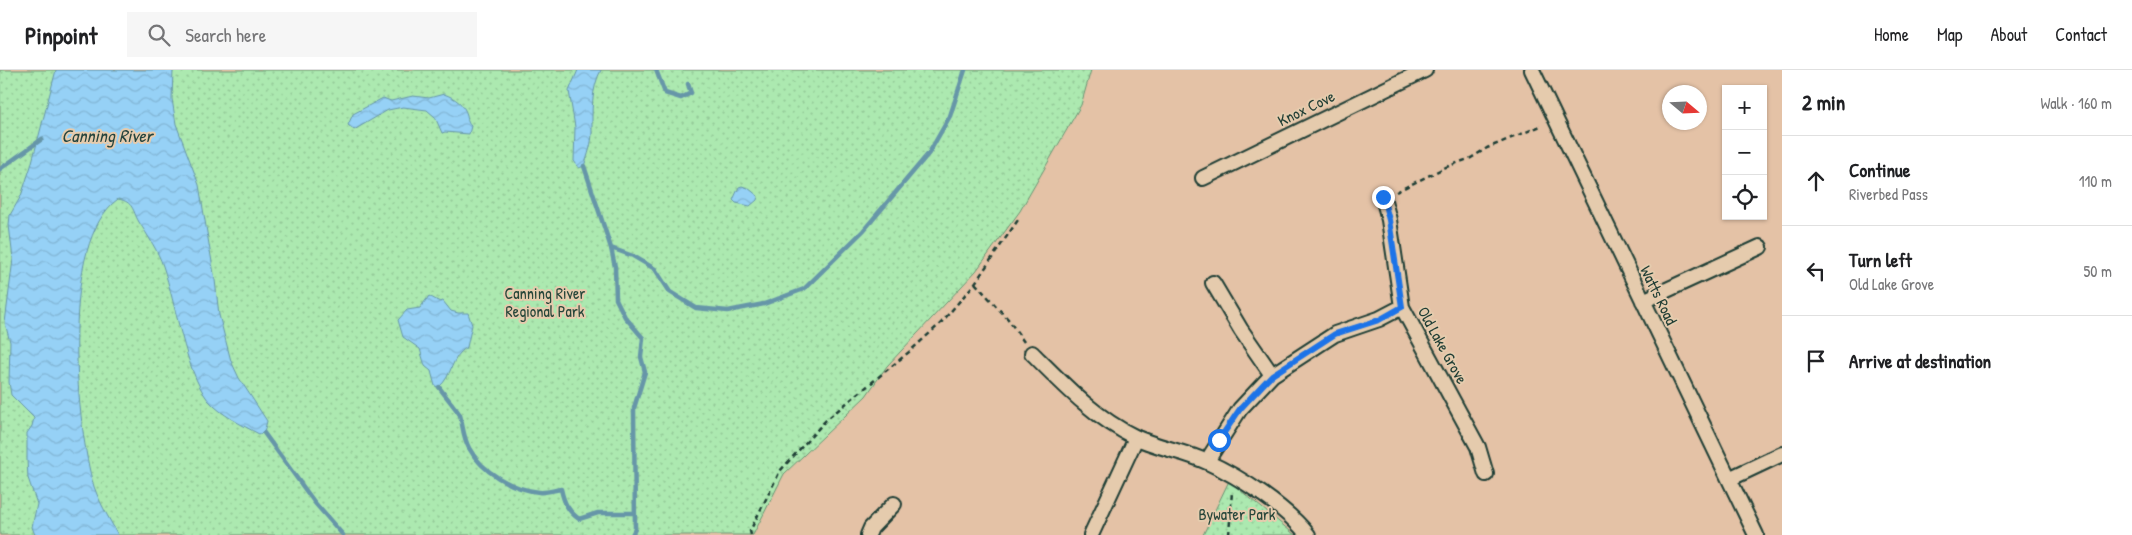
<!DOCTYPE html>
<html lang="en">
<head>
<meta charset="utf-8">
<style>
  :root { --surface:#fff; --page:#f6f6f6; --text:#202124; --muted:#757577; --line:#e0e0e0 }
  body { margin:0; font-family:"Patrick Hand",sans-serif; background:var(--page); color:var(--text) }
  .controls { position:absolute; right:15px; top:15px; display:grid; overflow:hidden; border-radius:0px; box-shadow:0 1px 4px #0004 }
  .controls button { width:45px; height:45px; display:grid; place-items:center; padding:0; border:0; border-bottom:1px solid var(--line); background:var(--surface); color:var(--text); font:25px sans-serif }
  .compass { position:absolute; left:1662px; top:15px; width:45px; height:45px; border-radius:50%; background:var(--surface); box-shadow:0 1px 4px #0004; rotate:109deg }
  .stop { position:absolute; width:15px; height:15px; margin:-11px; border:4px solid #1a73e8; border-radius:50%; background:#fff }
  .stop.end { background:#1a73e8; border-color:#fff; box-shadow:0 1px 5px #0008 }
  .list { margin:0; padding:0; list-style:none }
  h2 { display:flex; justify-content:space-between; align-items:center; height:65px; margin:0; padding:0 20px; font-size:21px }
  h2 small { font-size:16px; font-weight:400; color:var(--muted) }
  .list li { display:grid; grid-template-columns:32px 1fr auto; gap:15px; align-items:center; box-sizing:border-box; height:90px; padding:0 20px; border-top:1px solid var(--line) }
  .list b { display:block; font-size:19px; white-space:nowrap }
  .list p { margin:0; font-size:16px; white-space:nowrap; color:var(--muted) }
  .list em { font-size:16px; font-style:normal; color:var(--muted) }
  .icon { flex:none; width:28px; height:28px; fill:none; stroke:currentColor; stroke-width:2; stroke-linecap:round; stroke-linejoin:round }
  .map { position:relative; flex:none; width:1782px; height:465px; overflow:hidden }
  header { display:flex; align-items:center; gap:30px; box-sizing:border-box; height:70px; padding:0 25px; background:var(--surface); border-bottom:1px solid var(--line) }
  header strong { font-size:24px }
  nav { display:flex; gap:28px; margin-inline-start:auto; font-size:18px }
  .search { width:350px; height:45px; background:var(--page); display:flex; align-items:center; gap:12px; box-sizing:border-box; padding:0 18px; border-radius:0px; color:var(--muted); font-size:19px }
  main { display:flex }
  aside { flex:1; background:var(--surface) }
  .map>svg:first-child { display:block }
  .park { fill:url(#park-dots); stroke:#669372 }
  .water { fill:url(#water-waves); stroke:#6696a8 }
  .lines { fill:none; stroke-linecap:round; stroke-linejoin:round }
  .stream { stroke:#6696a8; stroke-width:4.5 }
  .street-casing { stroke:#1f3d34; stroke-width:18 }
  .path { stroke:#1f3d34; stroke-width:2.5; stroke-dasharray:5 4; stroke-linecap:butt }
  .street { stroke:#e5cbad; stroke-width:14 }
  .route { stroke:#1a73e8; stroke-width:6 }
  .labels { text-anchor:middle; dominant-baseline:central; stroke-width:4; stroke-linejoin:round; paint-order:stroke }
  .street-label { font-size:16px; fill:#1f3d34; stroke:#e5cbad }
  .park-label { font-size:16px; fill:#26463a; stroke:#e5cbad }
  .water-label { font-size:18px; font-style:italic; fill:#25443e; stroke:#e5cbad }
</style>
</head>
<body>
<header>
<strong>Pinpoint</strong>
<div class="search"><svg class="icon" aria-label="search" viewBox="0 0 24 24"><circle cx="10" cy="10" r="6"/><path d="M15 15l6 6"/></svg>Search here</div>
<nav><a>Home</a><a>Map</a><a>About</a><a>Contact</a></nav>
</header>
<main>
<div class="map">
<svg width="1782" height="465" viewBox="0 0 1782 465">
  <defs>
    <pattern id="park-dots" width="8" height="8" patternUnits="userSpaceOnUse" patternTransform="scale(1.25)"><rect width="8" height="8" fill="#ace9b0"/><path d="M2 2h.1M6 6h.1" fill="none" stroke="#94c998" stroke-width="1.8" stroke-linecap="round"/></pattern>
    <pattern id="water-waves" width="16" height="10" patternUnits="userSpaceOnUse" patternTransform="scale(1.25)"><rect width="16" height="10" fill="#96d1f6"/><path d="M0 5q4-4 8 0t8 0" fill="none" stroke="#81b4d4"/></pattern>
  </defs>
  <rect width="100%" height="100%" fill="#e4c2a6"/>
  <filter id="ink" filterUnits="userSpaceOnUse"><feTurbulence type="fractalNoise" baseFrequency=".02" numOctaves="2"/><feDisplacementMap in="SourceGraphic" scale="10" xChannelSelector="R" yChannelSelector="G"/><feConvolveMatrix kernelMatrix="1 2 1 2 8 2 1 2 1" color-interpolation-filters="sRGB"/></filter>
  <g filter="url(#ink)">
    <path class="park" d="M0,0H1091L1081,35L1020,141L976,201L887,296L866,326L784,404L753,465H0Z
      M1229,411L1295,465H1203Z"/>
    <path class="water" d="M56,0H173L172,29L176,54L199,115L215,210L219,245L231,291L239,308L267,351L264,363L259,364C242,355 221,345 208,330C185,300 176,234 163,196C158,181 148,166 139,152C132,140 134,132 118,129C59,172 76,347 92,410C97,429 109,448 118,465H35L32,457L37,434L28,408L27,390V363L32,356L34,348L11,325L9,312L10,272L5,253L13,189L9,155L10,145L21,126L31,96Z
      M578,0H601C591,19 592,41 592,62C592,73 588,85 584,96L579,98L574,91L575,57L569,21Z
      M444,24C455,28 464,34 467,45C468,50 467,52 471,56L469,64L445,62L442,63L435,47L427,40L403,37L388,40L354,60L348,55L353,44L383,28L391,31L413,26L429,28Z
      M742,116L748,118L758,126L757,130L750,136L736,133L733,130L739,117Z
      M429,226L440,232L443,231L451,241L458,243H468L472,255L467,277C450,288 453,305 439,317L435,316L431,301L425,296L420,279L403,267L398,250L407,240L420,238Z"/>
    <g class="lines">
      <path class="stream" d="M656,0L665,23L681,28L691,23L688,14
        M584,96L611,178L615,197L616,229L625,247L643,268L641,287L645,302L634,338L635,459L632,465
        M0,99L42,69
        M611,178L633,186L655,199L670,222L696,238L728,241L764,234L804,219L863,161L929,83L950,46L965,0
        M439,317C443,323 458,341 460,345C463,356 463,367 469,378C482,402 511,419 539,422C546,423 554,420 561,419C564,433 568,441 579,449L598,443H635
        M264,363L315,433L343,465"/>
      <defs>
        <path id="street" d="M1532,0L1756,465
          M1203,108L1425,0
          M1383,127L1389,150L1402,237L1478,377L1486,404
          M1213,213L1241,260L1272,305
          M1643,231L1760,177
          M1032,283C1063,314 1095,348 1135,367C1158,378 1184,381 1207,392C1240,407 1286,437 1308,465
          M1207,391L1240,339L1272,305L1335,264L1379,249L1402,237
          M1729,409L1782,384
          M868,465L871,458L894,434
          M1091,465L1136,368"/>
      </defs>
      <use href="#street" class="street-casing"/>
      <path class="path" d="M1396,122L1446,97L1471,88L1487,78L1543,55
        M975,213L1008,249L1024,272
        M751,465L750,461L780,401L826,350L909,282L941,253L975,213L1020,147
        M1229,465L1232,421"/>
      <use href="#street" class="street"/>
    </g>
  </g>
  <g class="lines" filter="url(#ink)">
    <path class="route" d="M1219,370L1240,339L1272,305L1335,264L1379,250L1402,237L1389,150L1383,127"/>
  </g>
  <g class="labels">
    <g class="street-label">
      <text transform="translate(1306 38) rotate(-26)">Knox Cove</text>
      <text transform="translate(1659 225) rotate(64)">Watts Road</text>
      <text transform="translate(1443 275) rotate(61)">Old Lake Grove</text>
    </g>
    <g class="park-label">
      <text x="545" y="223">Canning River<tspan x="545" dy="18">Regional Park</tspan></text>
      <text x="1237" y="444">Bywater Park</text>
    </g>
    <g class="water-label">
      <text x="107" y="65">Canning River</text>
    </g>
  </g>
</svg>
<div class="controls">
<button>+</button>
<button>−</button>
<button><svg class="icon" aria-label="locate" viewBox="0 0 24 24"><circle cx="12" cy="12" r="6"/><path d="M12 2v4M12 18v4M2 12h4M18 12h4"/></svg></button>
</div>
<svg class="compass" viewBox="-18 -18 36 36"><path d="M0-13l5 13h-10z" fill="#e53935"/><path d="M0 13l5-13h-10z" fill="#757577"/></svg>
<div class="stop" style="left:1219px;top:370px"></div>
<div class="stop end" style="left:1383px;top:127px"></div>
</div>
<aside>
<h2>2 min<small>Walk · 160 m</small></h2>
<ul class="list">
<li><svg class="icon" aria-label="ahead" viewBox="0 0 24 24"><path d="M12 20V5M6 11l6-6 6 6"/></svg><div><b>Continue</b><p>Riverbed Pass</p></div><em>110 m</em></li>
<li><svg class="icon" aria-label="left" viewBox="0 0 24 24"><path d="M17 20v-9H6M10 6l-5 5 5 5"/></svg><div><b>Turn left</b><p>Old Lake Grove</p></div><em>50 m</em></li>
<li><svg class="icon" aria-label="arrive" viewBox="0 0 24 24"><path d="M6 21V4h12l-3 4 3 4H6"/></svg><div><b>Arrive at destination</b></div></li>
</ul>
</aside>
</main>
</body>
</html>
